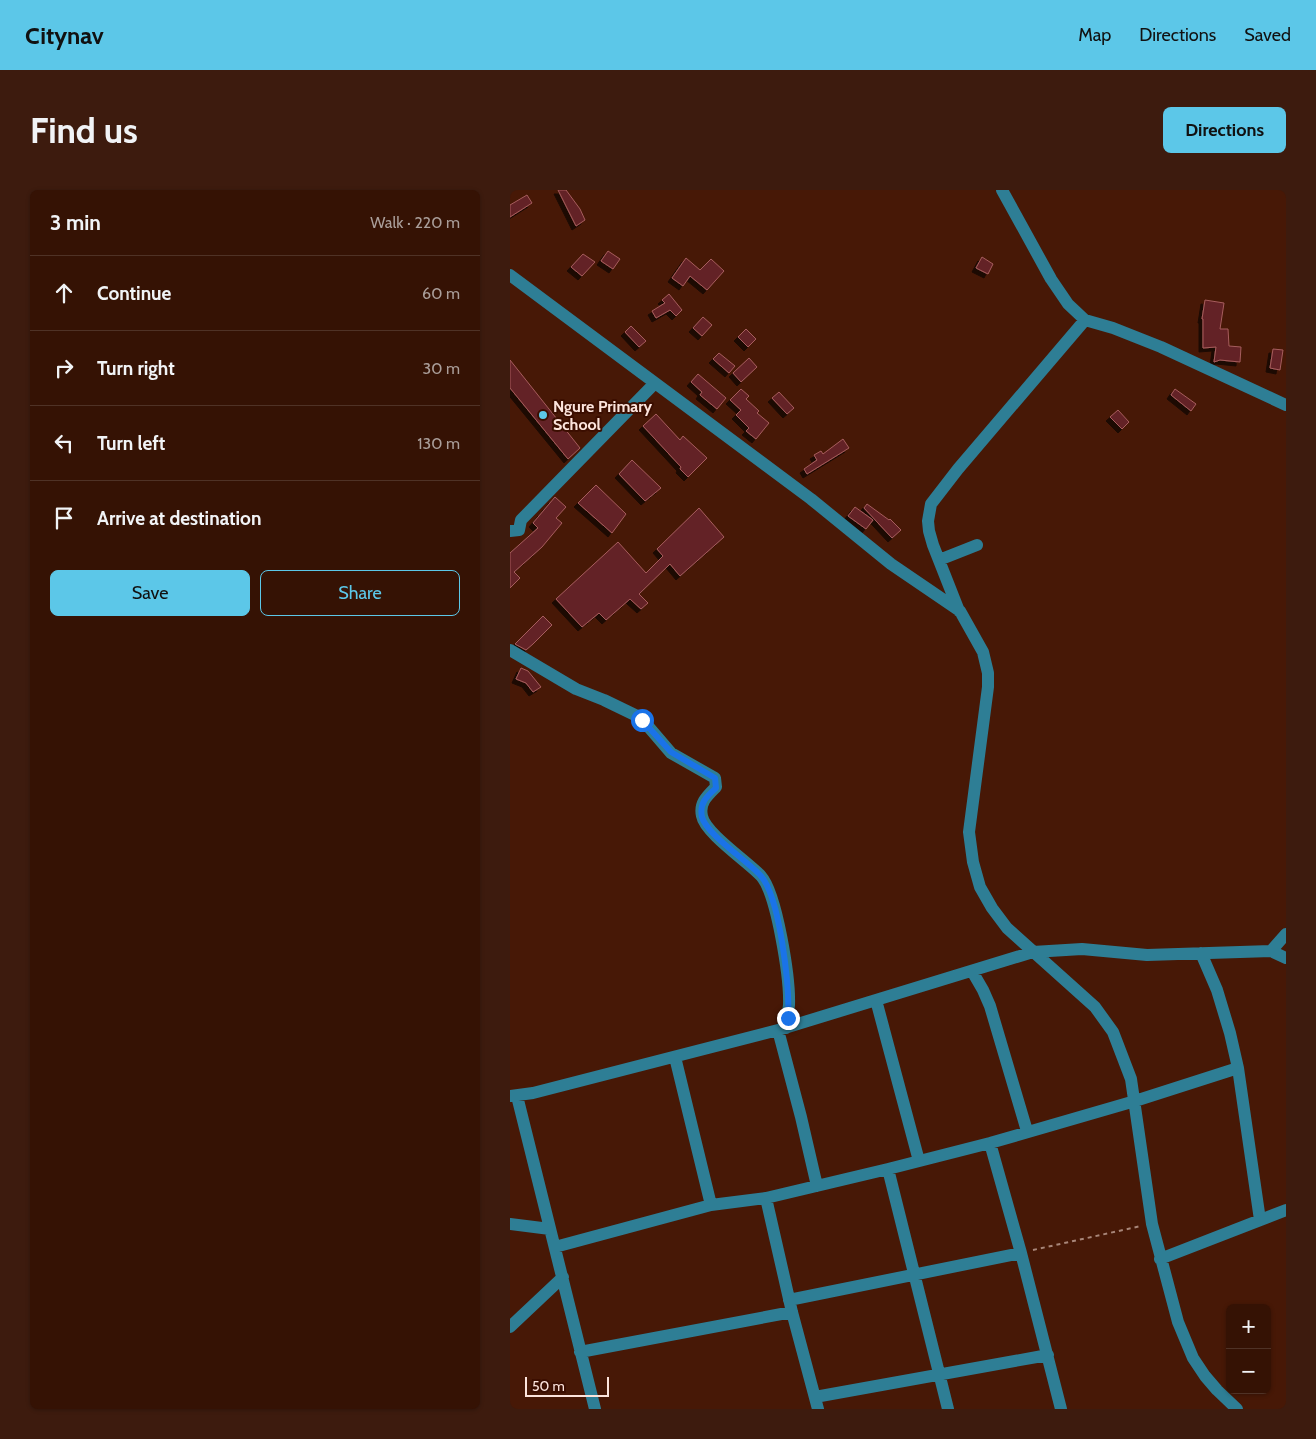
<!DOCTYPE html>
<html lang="en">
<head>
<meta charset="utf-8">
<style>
  :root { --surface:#351204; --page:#3d1b0e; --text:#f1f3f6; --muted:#aa9e9a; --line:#4f3226; --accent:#5cc7e8 }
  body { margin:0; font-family:Cabin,sans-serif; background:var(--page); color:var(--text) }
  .controls { position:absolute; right:15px; bottom:15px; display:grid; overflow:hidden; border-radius:8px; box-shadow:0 1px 4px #0004 }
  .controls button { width:45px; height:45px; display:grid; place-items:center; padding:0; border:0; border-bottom:1px solid var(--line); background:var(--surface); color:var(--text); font:25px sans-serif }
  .scale { position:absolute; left:15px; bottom:12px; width:84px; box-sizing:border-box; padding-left:5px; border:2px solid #fce4dc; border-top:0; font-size:14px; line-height:18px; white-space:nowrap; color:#fce4dc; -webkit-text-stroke:4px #3b0e00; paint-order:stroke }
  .stop { position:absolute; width:15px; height:15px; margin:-11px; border:4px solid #1a73e8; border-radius:50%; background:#fff }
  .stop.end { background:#1a73e8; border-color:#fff; box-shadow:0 1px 5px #0008 }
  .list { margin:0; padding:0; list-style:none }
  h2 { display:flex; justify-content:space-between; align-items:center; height:65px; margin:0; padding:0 20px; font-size:21px }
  h2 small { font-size:16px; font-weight:400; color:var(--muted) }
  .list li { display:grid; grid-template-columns:32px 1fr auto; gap:15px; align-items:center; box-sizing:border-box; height:75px; padding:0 20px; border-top:1px solid var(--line) }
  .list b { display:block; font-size:19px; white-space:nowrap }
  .list em { font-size:16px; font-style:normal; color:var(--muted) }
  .actions { display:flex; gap:10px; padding:15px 20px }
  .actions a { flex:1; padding:11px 0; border:1px solid var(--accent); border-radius:8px; text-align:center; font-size:18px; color:var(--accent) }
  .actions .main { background:var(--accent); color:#111 }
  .icon { flex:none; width:28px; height:28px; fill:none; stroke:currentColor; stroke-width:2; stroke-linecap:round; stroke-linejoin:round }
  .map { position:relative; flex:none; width:776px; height:1219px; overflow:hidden; border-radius:8px }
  header { display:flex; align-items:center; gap:30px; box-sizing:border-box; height:70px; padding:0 25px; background:var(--accent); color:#111 }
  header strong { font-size:24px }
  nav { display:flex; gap:28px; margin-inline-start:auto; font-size:18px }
  .intro { display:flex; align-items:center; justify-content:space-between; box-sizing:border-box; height:120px; padding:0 30px }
  h1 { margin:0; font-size:35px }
  .button { padding:12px 22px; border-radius:8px; background:var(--accent); color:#111; font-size:18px; font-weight:700 }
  main { display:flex; gap:30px; padding:0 30px }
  aside { flex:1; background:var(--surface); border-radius:8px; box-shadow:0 1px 4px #0004 }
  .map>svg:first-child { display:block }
  .building { fill:#642125; stroke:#a65d5d; filter:url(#shadow) }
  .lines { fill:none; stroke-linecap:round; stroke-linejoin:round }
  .path { stroke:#a88679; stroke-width:2; stroke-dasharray:4 4; stroke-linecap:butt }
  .minor { stroke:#2e7e95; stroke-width:12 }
  .route { stroke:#1a73e8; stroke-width:6 }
  .poi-dot { fill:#5cc7e8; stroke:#3b0e00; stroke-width:2 }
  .labels { text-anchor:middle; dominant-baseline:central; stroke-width:4; stroke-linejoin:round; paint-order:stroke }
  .poi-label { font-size:16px; font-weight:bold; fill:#fce4dc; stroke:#3b0e00; text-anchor:start }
</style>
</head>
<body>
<header>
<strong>Citynav</strong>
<nav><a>Map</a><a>Directions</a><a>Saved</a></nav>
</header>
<div class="intro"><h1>Find us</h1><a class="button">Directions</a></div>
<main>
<aside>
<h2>3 min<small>Walk · 220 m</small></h2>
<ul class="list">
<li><svg class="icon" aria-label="ahead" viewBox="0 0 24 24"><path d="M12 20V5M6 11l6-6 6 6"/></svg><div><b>Continue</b></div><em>60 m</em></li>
<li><svg class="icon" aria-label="right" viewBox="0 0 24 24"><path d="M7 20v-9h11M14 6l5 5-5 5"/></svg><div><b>Turn right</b></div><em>30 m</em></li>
<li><svg class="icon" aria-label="left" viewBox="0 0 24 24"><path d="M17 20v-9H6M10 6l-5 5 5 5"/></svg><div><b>Turn left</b></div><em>130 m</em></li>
<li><svg class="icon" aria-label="arrive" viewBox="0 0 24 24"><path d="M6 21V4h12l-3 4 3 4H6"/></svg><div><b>Arrive at destination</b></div></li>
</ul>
<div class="actions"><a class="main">Save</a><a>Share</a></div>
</aside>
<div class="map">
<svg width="776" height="1219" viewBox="0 0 776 1219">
  <defs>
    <filter id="shadow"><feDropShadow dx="-4" dy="4" stdDeviation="0" flood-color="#0009"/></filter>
  </defs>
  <rect width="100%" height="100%" fill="#471806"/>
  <path class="building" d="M48,0H56L70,19L75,30L66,36Z
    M17,5L22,13L0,27V15Z
    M98,61L110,69L103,79L91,71Z
    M73,64L85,72L72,86L61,77Z
    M472,67L483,74L478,84L466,78Z
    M176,68L190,80L201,69L214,81L197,100L180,86L173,96L162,88Z
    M159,104L172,120L166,126L160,120L146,128L142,121L155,113L152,110Z
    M695,110L714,113L710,139H718L719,156L731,157L730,172L710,170L704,172L706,157L693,158V129H692Z
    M193,127L202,135L192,146L183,138Z
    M121,136L136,151L129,157L115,142Z
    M236,139L246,149L238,157L228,147Z
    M763,159L773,160L770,180L760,178Z
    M209,163L225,176L219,183L203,169Z
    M239,168L247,177L231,192L223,183Z
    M0,170L70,258L58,269L0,198Z
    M188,184L216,208L207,219L190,205L192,202L181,192Z
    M231,199L239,206L236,209L249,221L247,223L259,233L246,249L236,241L239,238L226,225L231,220L220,210Z
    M665,199L686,214L681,221L661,205Z
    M269,202L284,218L277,224L262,208Z
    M608,220L619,232L612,239L600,227Z
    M146,224L170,250L173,246L197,268L178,287L170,279L171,277L133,236Z
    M333,249L339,258L297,284L294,279L307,270L304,265L311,261L313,264Z
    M122,270L151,298L135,311L109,284Z
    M86,295L116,324L102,343L68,313Z
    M45,307L56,317L46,328L52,333L32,357L4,382L10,388L0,398V363L28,338L23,333Z
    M357,314L379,330L380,329L391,340L382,348L354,318Z
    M345,317L363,330L356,339L338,326Z
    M189,318L214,347L170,386L160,374L129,404L138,413L131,419L120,409L96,430L89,423L72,437L46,409L108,352L136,383L153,366L147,359Z
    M33,426L42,435L23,454L16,460L5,454Z
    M11,478L18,481L31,497L23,502L16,493L6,489Z"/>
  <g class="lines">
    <path class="path" d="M523,1060L631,1036"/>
    <path class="minor" d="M492,0L541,89L558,114L575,130L603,138L651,157L776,215
      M0,85L301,309L381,374L450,421L473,462L478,483V497L459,642L463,672L470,697L482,718L497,738L585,817L603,842L621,889L642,1034L668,1132L683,1168L695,1186L707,1200L727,1219
      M0,341L9,340L11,330L145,193
      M429,370L467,355
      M449,421L423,355L419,341L418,331L421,314L448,279L575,130
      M0,460L66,499L94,510L125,525L137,535L161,563L205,588L206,597C197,606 189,613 192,626C195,643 238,672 251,686C267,704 280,789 279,815C278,823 277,830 276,838
      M761,761L776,744
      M691,763L707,800L720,843L728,878L750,1030
      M462,781L473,800L480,816L517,941
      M366,810L409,971
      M268,840L291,927L307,996
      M165,867L201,1015
      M0,906L23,903L268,840L523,762L572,759L637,765L761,761L776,768
      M7,906L85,1219
      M480,953L511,1063L551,1219
      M378,979L438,1219
      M256,1008L282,1122L308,1219
      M0,1034L40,1039
      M45,1057L201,1015L256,1008L378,979L480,953L625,911L728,878
      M650,1069L776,1020
      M279,1110L511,1063
      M0,1137L53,1087
      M70,1162L282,1122
      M305,1207L538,1165"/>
  </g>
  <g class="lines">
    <path class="route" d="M132,530L161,562L205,588L206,598C197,606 189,613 192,627C196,644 239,672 251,686C270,708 280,798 278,828"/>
  </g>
  <circle class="poi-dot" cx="33" cy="225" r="5"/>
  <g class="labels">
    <g class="poi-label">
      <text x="43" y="216">Ngure Primary<tspan x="43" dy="18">School</tspan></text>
    </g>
  </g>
</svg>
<div class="controls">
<button>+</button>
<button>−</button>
</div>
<div class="scale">50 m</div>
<div class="stop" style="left:132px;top:530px"></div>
<div class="stop end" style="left:278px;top:828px"></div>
</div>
</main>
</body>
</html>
